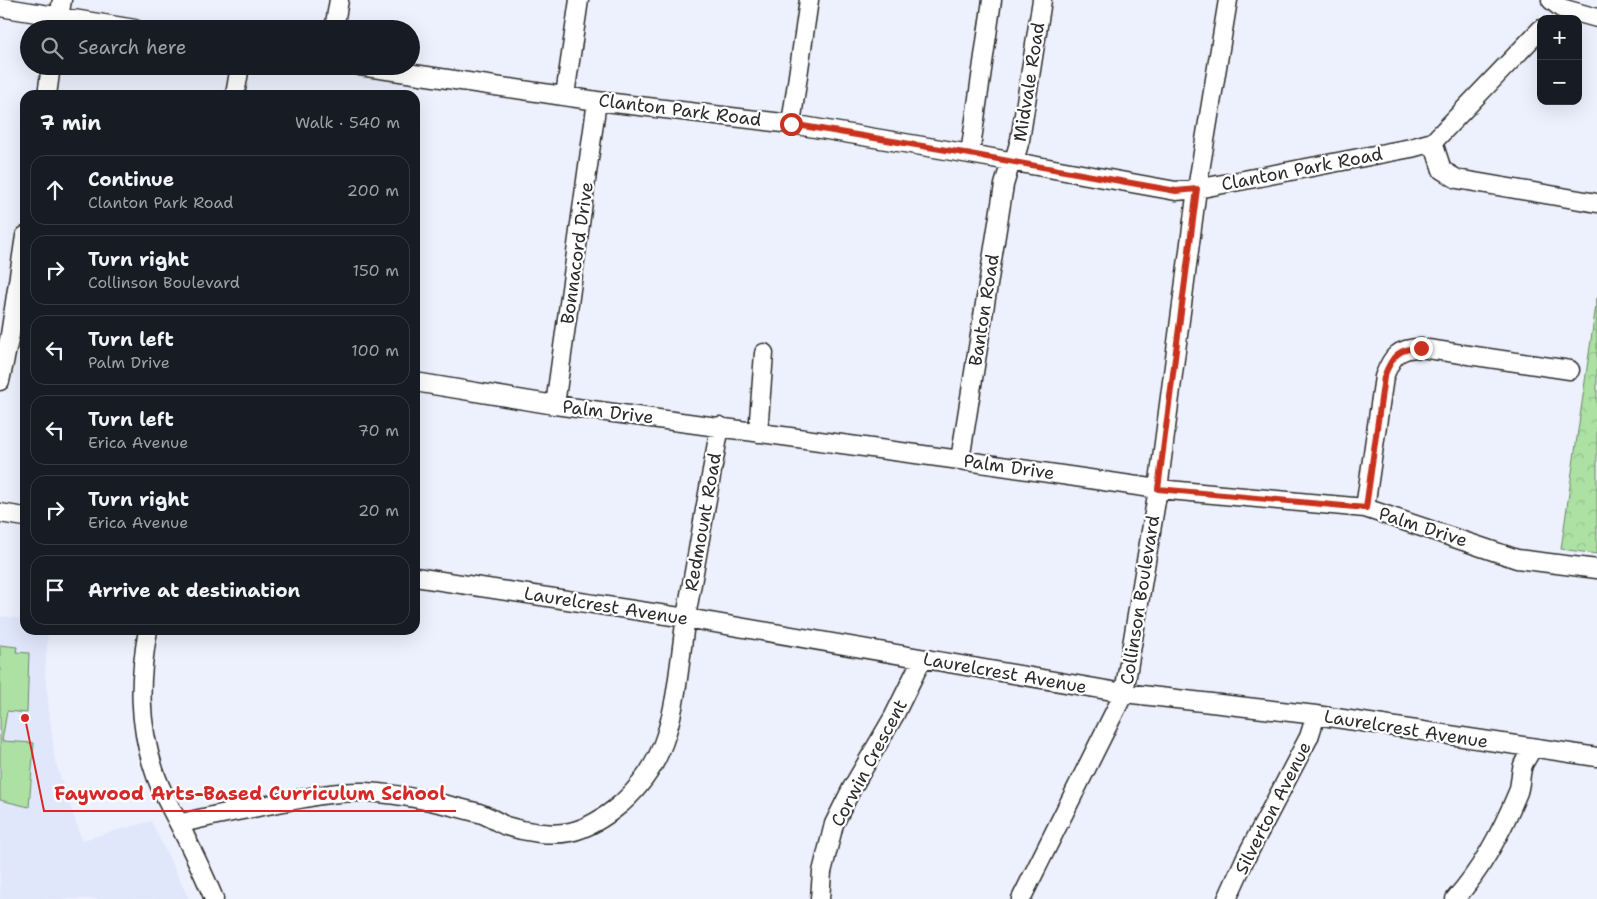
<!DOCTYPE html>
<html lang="en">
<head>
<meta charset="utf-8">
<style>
  :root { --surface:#171b24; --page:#242831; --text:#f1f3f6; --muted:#9ea1a6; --line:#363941 }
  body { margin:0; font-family:"Shantell Sans",sans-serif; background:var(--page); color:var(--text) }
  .controls { position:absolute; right:15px; top:15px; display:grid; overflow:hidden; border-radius:10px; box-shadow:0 5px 20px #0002 }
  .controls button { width:45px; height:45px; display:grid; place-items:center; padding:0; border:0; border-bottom:1px solid var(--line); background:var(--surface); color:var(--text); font:25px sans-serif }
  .stop { position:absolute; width:15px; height:15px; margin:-11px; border:4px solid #c8321e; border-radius:50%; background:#fff }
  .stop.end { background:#c8321e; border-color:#fff; box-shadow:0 1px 5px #0008 }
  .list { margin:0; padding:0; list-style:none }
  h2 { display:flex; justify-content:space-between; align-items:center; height:65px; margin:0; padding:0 20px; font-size:21px }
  h2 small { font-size:16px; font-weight:400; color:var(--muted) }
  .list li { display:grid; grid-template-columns:32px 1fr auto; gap:15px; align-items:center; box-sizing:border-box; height:70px; margin:0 10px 10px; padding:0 10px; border:1px solid var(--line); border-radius:15px }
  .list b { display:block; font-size:19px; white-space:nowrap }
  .list p { margin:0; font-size:16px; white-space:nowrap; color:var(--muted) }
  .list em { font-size:16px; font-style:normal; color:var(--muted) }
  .icon { flex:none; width:28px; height:28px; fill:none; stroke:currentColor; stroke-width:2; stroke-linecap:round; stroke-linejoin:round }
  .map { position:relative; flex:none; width:1597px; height:899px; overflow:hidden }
  .search { position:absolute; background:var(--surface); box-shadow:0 5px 20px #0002; left:20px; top:20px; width:400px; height:55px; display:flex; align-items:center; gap:12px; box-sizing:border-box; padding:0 18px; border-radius:28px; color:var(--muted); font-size:19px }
  .panel { position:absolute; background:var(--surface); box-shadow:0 5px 20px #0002; left:20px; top:90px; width:400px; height:545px; border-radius:15px }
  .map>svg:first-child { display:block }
  .built { fill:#e0e7fb }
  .forest { fill:url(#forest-crowns); stroke:#6c8667 }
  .pitch { fill:#ace1a3; stroke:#6c8667 }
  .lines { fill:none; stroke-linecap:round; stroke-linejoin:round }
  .minor-casing { stroke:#2b2b2b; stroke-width:21 }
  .minor { stroke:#fff; stroke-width:18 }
  .route { stroke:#c8321e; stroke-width:6 }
  .labels { text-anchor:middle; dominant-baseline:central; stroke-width:4.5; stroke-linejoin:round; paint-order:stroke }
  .street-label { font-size:18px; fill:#2b2b2b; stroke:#fff }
  .leader { fill:none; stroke:#d62828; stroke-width:2 }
  .callout-dot { fill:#d62828; stroke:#fff; stroke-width:2 }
  .callout-label { font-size:19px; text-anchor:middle; font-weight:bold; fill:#d62828; stroke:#fff; stroke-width:4.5; stroke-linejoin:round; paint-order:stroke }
</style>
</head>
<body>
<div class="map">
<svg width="1597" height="899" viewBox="0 0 1597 899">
  <defs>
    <pattern id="forest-crowns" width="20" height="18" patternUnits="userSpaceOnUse" patternTransform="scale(1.25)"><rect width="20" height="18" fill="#ace1a3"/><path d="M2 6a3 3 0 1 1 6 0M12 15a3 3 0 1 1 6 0" fill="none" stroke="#94c18c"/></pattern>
  </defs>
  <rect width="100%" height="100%" fill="#edf1fd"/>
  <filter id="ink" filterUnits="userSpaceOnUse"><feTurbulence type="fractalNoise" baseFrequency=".02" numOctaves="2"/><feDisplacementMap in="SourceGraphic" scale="10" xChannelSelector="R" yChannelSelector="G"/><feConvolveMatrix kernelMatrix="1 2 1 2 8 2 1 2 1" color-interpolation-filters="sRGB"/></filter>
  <g filter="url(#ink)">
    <path class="built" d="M0,616L25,619V630H48L45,675L55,761L82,840L151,821L189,899H0Z"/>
    <path class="forest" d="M1597,298V554L1561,549Z"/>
    <path class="pitch" d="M0,645L17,647L16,652L29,653L27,713L7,711L2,741L34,743L29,807L0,800Z"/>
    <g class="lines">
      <defs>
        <path id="minor" d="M1551,0L1561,8L1597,18
          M0,7L135,29
          M57,29L62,0
          M334,29L339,0
          M360,66L597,101L791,124L970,154L1176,191L1197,189L1411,148L1433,142L1541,29
          M47,95L51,66
          M235,95L240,66
          M565,95L579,0
          M791,124L809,0
          M1433,142L1442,170L1457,179L1597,203
          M970,154L992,0
          M0,381L10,335L25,236
          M415,382L555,405L960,460L1158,489L1365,508L1517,559L1597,569
          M555,405L597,101
          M758,433L764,353
          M960,460L1004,185L1011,161L1016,154L1020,140L1042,0
          M1365,508L1384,377C1392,356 1398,348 1421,348L1570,370
          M0,513L25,517
          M415,577L686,618L1124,693L1316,715L1597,757
          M148,630C139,679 138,722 154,770C160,790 171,808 180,826C192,850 204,874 214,899
          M179,824C208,816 238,811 268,805C300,799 332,791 365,792C404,794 441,803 479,813C489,816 497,822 506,826C525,832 551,836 570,832C589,828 608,815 622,803C642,785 658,761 666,735C678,697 680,656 686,617C697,553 709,490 720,426
          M820,899L822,872L834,824L852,788L894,716L922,659
          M1021,899L1124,693L1158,489L1197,189L1228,0
          M1227,899L1245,859L1309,737L1316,715
          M1455,899C1483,868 1502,831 1518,792C1521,783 1520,774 1523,765C1525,760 1530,754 1532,748"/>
      </defs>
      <use href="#minor" class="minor-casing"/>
      <use href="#minor" class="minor"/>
    </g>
  </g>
  <g class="lines" filter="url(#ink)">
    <path class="route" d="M791,124L970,154L1176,191L1197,189L1158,489L1366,508L1384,377C1392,356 1398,348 1421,348"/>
  </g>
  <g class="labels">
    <g class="street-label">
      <text transform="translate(1029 82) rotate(-81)">Midvale Road</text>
      <text transform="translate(680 110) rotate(7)">Clanton Park Road</text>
      <text transform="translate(1302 169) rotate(-11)">Clanton Park Road</text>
      <text transform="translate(577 253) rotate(-82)">Bonnacord Drive</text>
      <text transform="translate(984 310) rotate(-81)">Banton Road</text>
      <text transform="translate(608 412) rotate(7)">Palm Drive</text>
      <text transform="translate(1009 467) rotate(8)">Palm Drive</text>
      <text transform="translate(703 522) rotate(-80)">Redmount Road</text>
      <text transform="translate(1423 527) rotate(18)">Palm Drive</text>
      <text transform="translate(1140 600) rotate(-81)">Collinson Boulevard</text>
      <text transform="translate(606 606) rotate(9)">Laurelcrest Avenue</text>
      <text transform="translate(1005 673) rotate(10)">Laurelcrest Avenue</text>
      <text transform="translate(1406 729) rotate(9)">Laurelcrest Avenue</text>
      <text transform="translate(869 763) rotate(-62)">Corwin Crescent</text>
      <text transform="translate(1273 808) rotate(-63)">Silverton Avenue</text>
    </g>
  </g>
  <path class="leader" d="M25 718L44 811H456"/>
  <circle class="callout-dot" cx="25" cy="718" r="5"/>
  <g class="callout-label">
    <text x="250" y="800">Faywood Arts-Based Curriculum School</text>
  </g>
</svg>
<div class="controls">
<button>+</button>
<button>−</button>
</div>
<div class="stop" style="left:791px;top:124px"></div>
<div class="stop end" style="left:1421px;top:348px"></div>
<div class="search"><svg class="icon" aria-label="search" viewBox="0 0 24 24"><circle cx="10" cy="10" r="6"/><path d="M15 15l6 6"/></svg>Search here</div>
<section class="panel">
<h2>7 min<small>Walk · 540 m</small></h2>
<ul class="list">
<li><svg class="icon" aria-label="ahead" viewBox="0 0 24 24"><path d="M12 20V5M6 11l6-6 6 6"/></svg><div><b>Continue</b><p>Clanton Park Road</p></div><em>200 m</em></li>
<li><svg class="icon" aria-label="right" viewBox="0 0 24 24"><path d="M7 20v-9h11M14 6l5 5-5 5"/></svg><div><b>Turn right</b><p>Collinson Boulevard</p></div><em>150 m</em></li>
<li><svg class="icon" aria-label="left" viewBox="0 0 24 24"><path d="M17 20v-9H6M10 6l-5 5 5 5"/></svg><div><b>Turn left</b><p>Palm Drive</p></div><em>100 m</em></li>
<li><svg class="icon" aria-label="left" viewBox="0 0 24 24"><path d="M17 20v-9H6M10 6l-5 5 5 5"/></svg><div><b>Turn left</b><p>Erica Avenue</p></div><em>70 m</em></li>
<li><svg class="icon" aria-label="right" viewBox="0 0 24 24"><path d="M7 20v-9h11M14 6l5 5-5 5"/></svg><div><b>Turn right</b><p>Erica Avenue</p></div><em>20 m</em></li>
<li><svg class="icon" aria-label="arrive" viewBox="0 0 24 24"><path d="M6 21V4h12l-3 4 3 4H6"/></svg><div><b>Arrive at destination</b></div></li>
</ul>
</section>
</div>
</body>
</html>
